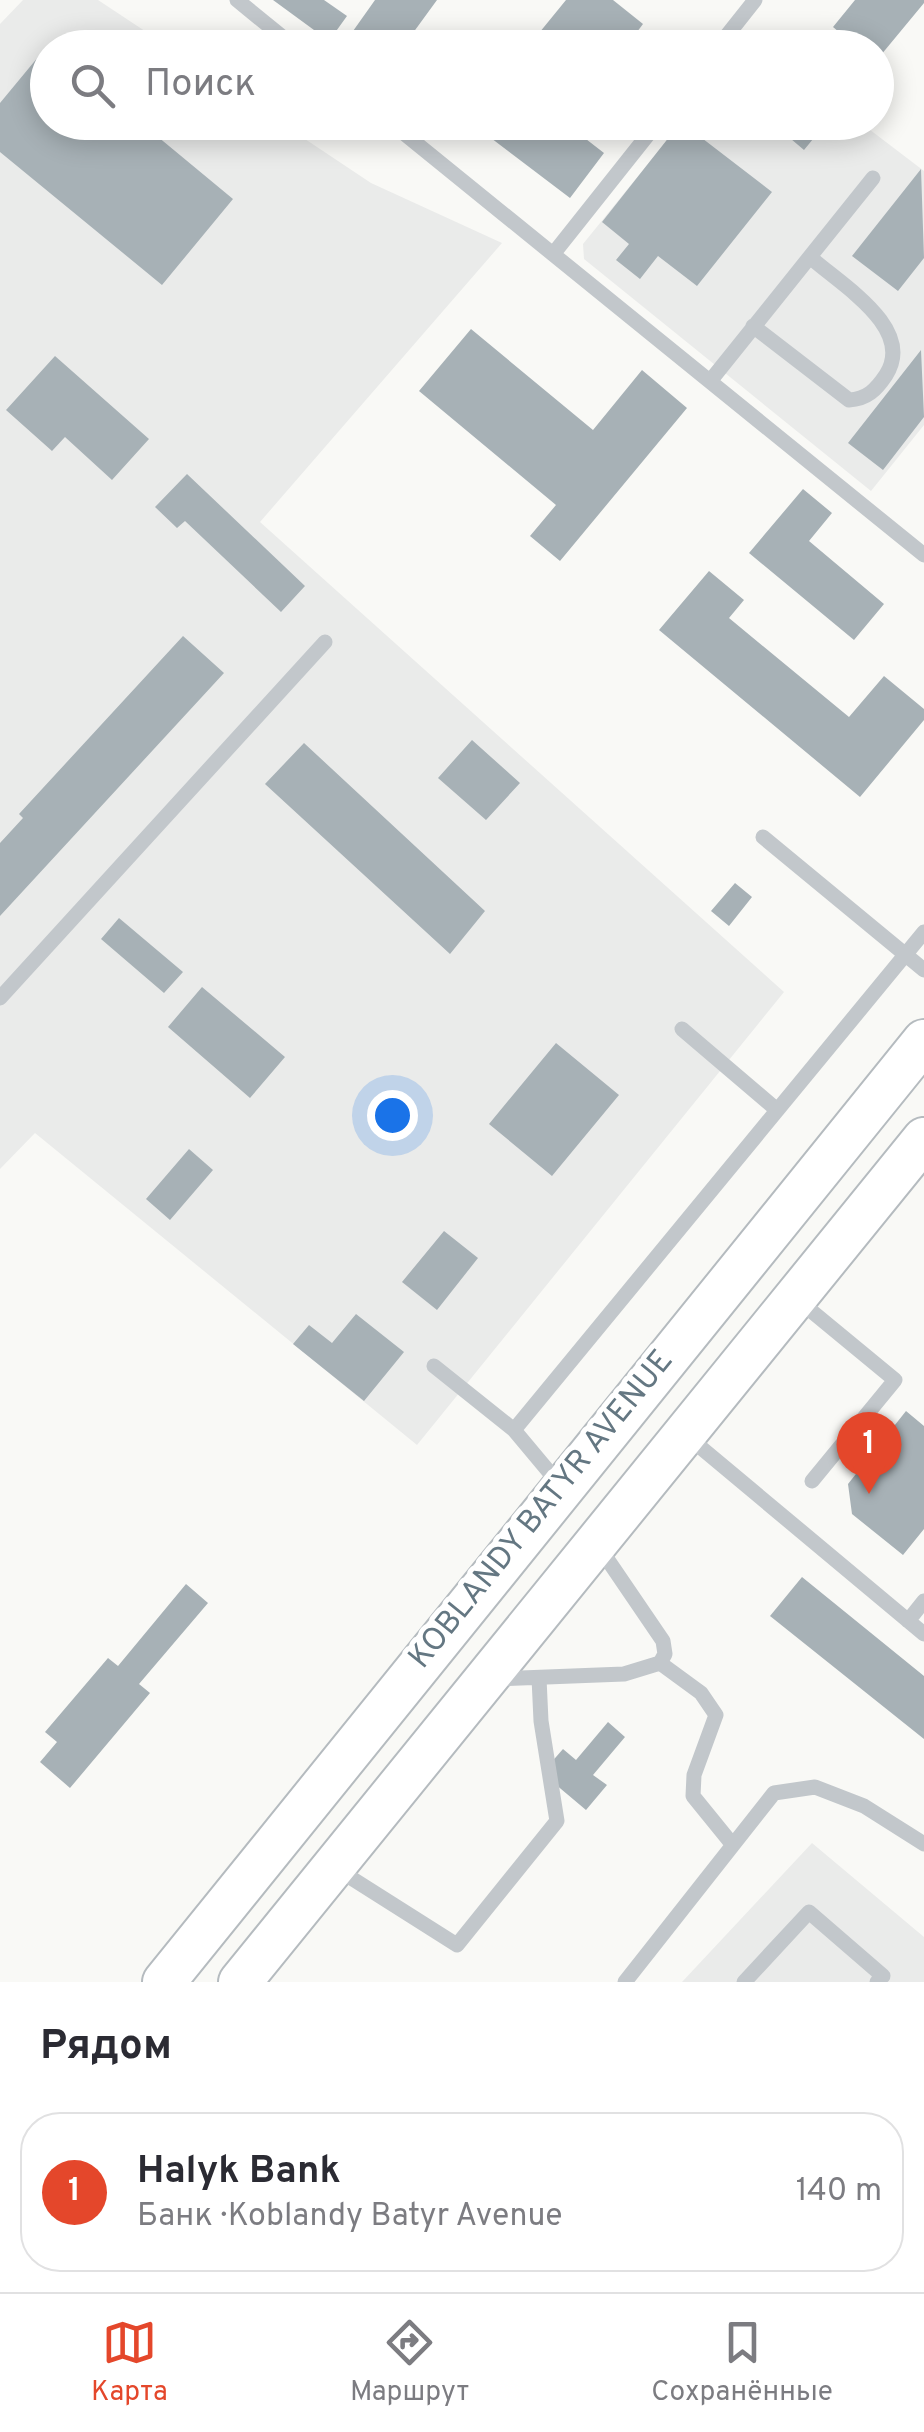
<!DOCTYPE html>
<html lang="ru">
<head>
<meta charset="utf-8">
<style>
  :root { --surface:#fff; --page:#f7f7f7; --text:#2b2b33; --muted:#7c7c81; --line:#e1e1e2; --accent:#e4472b }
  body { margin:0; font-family:Overpass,sans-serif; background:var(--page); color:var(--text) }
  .you { position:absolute; left:392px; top:1115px; width:35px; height:35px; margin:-25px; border:8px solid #fff; border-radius:50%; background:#1a73e8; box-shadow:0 0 0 15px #1a73e833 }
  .badge { display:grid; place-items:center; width:65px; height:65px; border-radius:50%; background:var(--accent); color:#fff; font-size:32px; font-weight:700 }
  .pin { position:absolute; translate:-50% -82px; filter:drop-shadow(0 2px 5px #0008) }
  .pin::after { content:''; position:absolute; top:52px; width:35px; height:30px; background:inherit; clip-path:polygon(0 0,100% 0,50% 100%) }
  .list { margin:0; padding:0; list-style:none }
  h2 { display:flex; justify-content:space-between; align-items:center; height:130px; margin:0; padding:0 40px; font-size:42px }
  h2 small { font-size:32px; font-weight:400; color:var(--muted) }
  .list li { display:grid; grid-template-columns:65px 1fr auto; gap:30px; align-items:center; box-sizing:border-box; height:160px; margin:0 20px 20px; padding:0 20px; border:2px solid var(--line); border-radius:40px }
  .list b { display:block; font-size:38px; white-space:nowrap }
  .list p { margin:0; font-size:32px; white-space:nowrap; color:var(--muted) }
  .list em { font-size:32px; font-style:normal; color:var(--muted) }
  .icon { flex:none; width:55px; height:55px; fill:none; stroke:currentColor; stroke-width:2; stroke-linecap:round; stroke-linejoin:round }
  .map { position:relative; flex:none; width:924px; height:1982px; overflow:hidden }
  .search { position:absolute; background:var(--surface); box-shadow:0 5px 25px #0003; left:30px; right:30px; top:30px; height:110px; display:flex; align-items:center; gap:25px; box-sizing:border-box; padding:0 35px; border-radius:55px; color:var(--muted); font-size:38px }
  .sheet { height:310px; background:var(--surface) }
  nav { display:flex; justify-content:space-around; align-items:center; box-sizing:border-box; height:140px; border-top:2px solid var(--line); background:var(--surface); font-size:28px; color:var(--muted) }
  nav a { display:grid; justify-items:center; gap:5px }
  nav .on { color:var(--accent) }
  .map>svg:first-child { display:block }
  .built { fill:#eaebea }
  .building { fill:#a7b1b6 }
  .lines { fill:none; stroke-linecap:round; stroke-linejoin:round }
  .secondary-casing { stroke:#b5bbbf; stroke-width:46 }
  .lane { stroke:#c2c7cb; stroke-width:15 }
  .secondary { stroke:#fff; stroke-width:42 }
  .labels { text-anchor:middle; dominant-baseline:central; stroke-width:10; stroke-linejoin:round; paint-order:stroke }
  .street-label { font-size:32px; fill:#647782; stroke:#fff }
</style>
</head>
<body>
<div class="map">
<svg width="924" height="1982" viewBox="0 0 924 1982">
  <rect width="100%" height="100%" fill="#f9f9f6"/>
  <path class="built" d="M23,0H98L169,47L48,48V122L281,123L371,183L502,243L260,522L784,992L417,1445L35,1133L0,1169V24Z
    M681,123H861L924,171V425L871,491L584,259L583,244Z
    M812,1843L924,1937V1982H682Z"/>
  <path class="building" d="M273,0H324L347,16L329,41Z
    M375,0H437L402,48H341Z
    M566,0H613L643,24L625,48H547L535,38Z
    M855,0H924V3L876,61V48H858L833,27Z
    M48,45V122H140L233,199L162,285L0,152V103Z
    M490,122H564L604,153L570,198L483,132Z
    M681,122L772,192L697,286L658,256L640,279L616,260L629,244L602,222Z
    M771,122H827L804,150Z
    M921,169L924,258L898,291L852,256Z
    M471,329L593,430L642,370L687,408L560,561L530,536L556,505L419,391Z
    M921,350L924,417L883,470L848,443Z
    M55,356L149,439L112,480L65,437L52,451L6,410Z
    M187,474L305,586L281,612L185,521L177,528L155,507Z
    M803,489L832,513L809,541L884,604L854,640L749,553Z
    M709,571L744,600L729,618L849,717L884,676L924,709V720L860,797L659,630Z
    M183,636L224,673L0,916V843L23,818L19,814Z
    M472,740L520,783L486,820L438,778Z
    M304,743L485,911L450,954L265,784Z
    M735,883L752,897L729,926L711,911Z
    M119,918L183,972L164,993L101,939Z
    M202,987L285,1057L250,1098L168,1027Z
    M556,1043L619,1095L552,1176L489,1124Z
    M189,1149L213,1170L170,1220L146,1199Z
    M444,1231L478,1258L437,1310L402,1282Z
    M356,1314L404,1352L364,1401L293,1344L309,1325L332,1343Z
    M906,1411L924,1426V1529L903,1555L852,1514L848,1484Z
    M802,1577L924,1676V1739L770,1616Z
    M186,1584L208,1603L139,1684L150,1693L70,1788L40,1762L57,1742L45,1732L108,1658L118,1666Z
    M608,1722L625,1737L593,1775L607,1785L586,1810L542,1773L563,1749L576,1760Z"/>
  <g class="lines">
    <defs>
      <path id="secondary" d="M164,1982L924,1041
        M240,1982L924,1139"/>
    </defs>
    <use href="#secondary" class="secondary-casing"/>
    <path class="lane" d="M237,0L296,48
      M717,48L755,0
      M390,122L924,555
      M554,253L658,122
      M753,326L849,400C867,399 876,390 886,375C916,328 841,285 810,257
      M711,380L873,178
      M763,837L924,970
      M0,998L325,642
      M682,1029L777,1110
      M798,1300L895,1380L812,1481
      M434,1366L514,1430
      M687,1436L924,1634
      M560,1485L514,1430L924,932
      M599,1547L663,1641L665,1654L660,1663L701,1693L716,1715L694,1775L693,1796L732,1844
      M908,1621L924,1601
      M494,1679L624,1674L660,1663
      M337,1869L457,1945L557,1821L541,1721L539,1678
      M625,1982L774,1793L815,1787L864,1806L924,1844
      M744,1982L809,1912L883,1976L877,1982"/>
    <use href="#secondary" class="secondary"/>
  </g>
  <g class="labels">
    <g class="street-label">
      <text transform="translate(542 1510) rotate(-51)">KOBLANDY BATYR AVENUE</text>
    </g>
  </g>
</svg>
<div class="you"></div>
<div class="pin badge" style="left:869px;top:1494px">1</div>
<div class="search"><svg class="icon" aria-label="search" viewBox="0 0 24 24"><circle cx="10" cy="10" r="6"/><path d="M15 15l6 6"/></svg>Поиск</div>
</div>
<section class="sheet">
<h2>Рядом<small></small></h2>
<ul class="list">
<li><span class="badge">1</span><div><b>Halyk Bank</b><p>Банк · Koblandy Batyr Avenue</p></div><em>140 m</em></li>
</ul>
</section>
<nav>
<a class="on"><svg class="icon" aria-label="map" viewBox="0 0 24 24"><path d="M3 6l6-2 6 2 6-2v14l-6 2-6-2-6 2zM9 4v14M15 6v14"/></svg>Карта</a>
<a><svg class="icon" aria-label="directions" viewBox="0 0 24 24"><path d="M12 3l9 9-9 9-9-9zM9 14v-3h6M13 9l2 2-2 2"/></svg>Маршрут</a>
<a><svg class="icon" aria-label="saved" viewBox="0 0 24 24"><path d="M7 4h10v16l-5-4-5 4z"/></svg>Сохранённые</a>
</nav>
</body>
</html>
